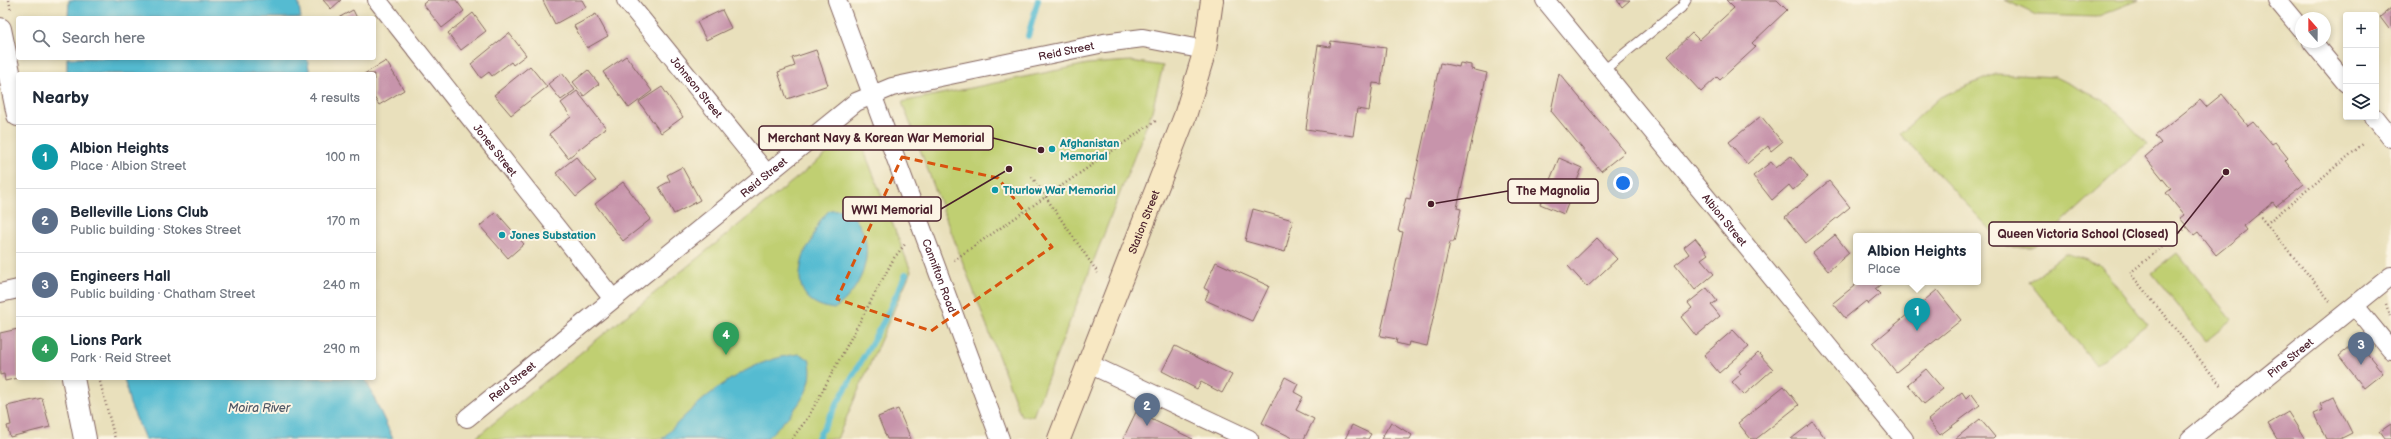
<!DOCTYPE html>
<html lang="en">
<head>
<meta charset="utf-8">
<style>
  :root { --surface:#fff; --page:#f6f6f7; --text:#1f2937; --muted:#747a83; --line:#e0e1e3; --accent:#b5179e }
  body { margin:0; font-family:"Balsamiq Sans",sans-serif; background:var(--page); color:var(--text) }
  .controls { position:absolute; right:12px; top:12px; display:grid; overflow:hidden; border-radius:4px; box-shadow:0 2px 6px #0003 }
  .controls button { width:36px; height:36px; display:grid; place-items:center; padding:0; border:0; border-bottom:1px solid var(--line); background:var(--surface); color:var(--text); font:20px sans-serif }
  .compass { position:absolute; left:2295px; top:12px; width:36px; height:36px; border-radius:50%; background:var(--surface); box-shadow:0 2px 6px #0003; rotate:339deg }
  .you { position:absolute; left:1623px; top:183px; width:14px; height:14px; margin:-10px; border:3px solid #fff; border-radius:50%; background:#1a73e8; box-shadow:0 0 0 6px #1a73e833 }
  .badge { display:grid; place-items:center; width:26px; height:26px; border-radius:50%; background:var(--accent); color:#fff; font-size:13px; font-weight:700 }
  .pin { position:absolute; translate:-50% -33px; filter:drop-shadow(0 1px 2px #0008) }
  .pin::after { content:''; position:absolute; top:21px; width:14px; height:12px; background:inherit; clip-path:polygon(0 0,100% 0,50% 100%) }
  .popup { position:absolute; left:1853px; top:233px; width:128px; height:52px; box-sizing:border-box; display:grid; place-content:center; border-radius:4px; background:var(--surface); filter:drop-shadow(0 1px 3px #0005); font-size:13px; white-space:nowrap; color:var(--muted) }
  .popup b { font-size:15px; color:var(--text) }
  .popup::after { content:''; position:absolute; left:50%; top:100%; margin-left:-8px; border:8px solid transparent; border-top-color:var(--surface) }
  .list { margin:0; padding:0; list-style:none }
  h2 { display:flex; justify-content:space-between; align-items:center; height:52px; margin:0; padding:0 16px; font-size:17px }
  h2 small { font-size:13px; font-weight:400; color:var(--muted) }
  .list li { display:grid; grid-template-columns:26px 1fr auto; gap:12px; align-items:center; box-sizing:border-box; height:64px; padding:0 16px; border-top:1px solid var(--line) }
  .list b { display:block; font-size:15px; white-space:nowrap }
  .list p { margin:0; font-size:13px; white-space:nowrap; color:var(--muted) }
  .list em { font-size:13px; font-style:normal; color:var(--muted) }
  .icon { flex:none; width:22px; height:22px; fill:none; stroke:currentColor; stroke-width:2; stroke-linecap:round; stroke-linejoin:round }
  .map { position:relative; flex:none; width:2391px; height:439px; overflow:hidden }
  .search { position:absolute; background:var(--surface); box-shadow:0 2px 6px #0003; left:16px; top:16px; width:360px; height:44px; display:flex; align-items:center; gap:10px; box-sizing:border-box; padding:0 14px; border-radius:4px; color:var(--muted); font-size:15px }
  .panel { position:absolute; background:var(--surface); box-shadow:0 2px 6px #0003; left:16px; top:72px; width:360px; height:308px; border-radius:4px }
  .map>svg:first-child { display:block }
  .green { fill:#c0cf72; stroke:#85774e }
  .water { fill:#54bbd1; stroke:#4f6d7e }
  .lines { fill:none; stroke-linecap:round; stroke-linejoin:round }
  .stream { stroke:#54bbd1; stroke-width:6 }
  .building { fill:#c794ab }
  .service-casing { stroke:#82635e; stroke-width:11 }
  .minor-casing { stroke:#82635e; stroke-width:20 }
  .tertiary-casing { stroke:#82635e; stroke-width:24 }
  .secondary-casing { stroke:#82635e; stroke-width:24 }
  .path { stroke:#82635e; stroke-width:2.5; stroke-dasharray:1 3; stroke-linecap:butt }
  .service { stroke:#fff; stroke-width:9 }
  .minor { stroke:#fff; stroke-width:18 }
  .tertiary { stroke:#fff; stroke-width:22 }
  .secondary { stroke:#f8e8c3; stroke-width:22 }
  .marked { fill:none; stroke:#d8530f; stroke-width:3; stroke-dasharray:8 5; stroke-linejoin:round }
  .culture-dot { fill:#0f9aa8; stroke:#fcf5e5; stroke-width:1.5 }
  .labels { text-anchor:middle; dominant-baseline:central; stroke-width:4; stroke-linejoin:round; paint-order:stroke }
  .street-label { font-size:11px; fill:#4a1f2b; stroke:#fcf5e5 }
  .culture-label { font-size:11px; font-weight:bold; fill:#0d838f; stroke:#fcf5e5; text-anchor:start }
  .water-label { font-size:12px; font-style:italic; fill:#4e5665; stroke:#fcf5e5 }
  .leader { fill:none; stroke:#4a1f2b; stroke-width:1.5 }
  .callout-dot { fill:#4a1f2b; stroke:#fcf5e5; stroke-width:1.5 }
  .callout { fill:#fcf5e5; stroke:#4a1f2b; stroke-width:1.5 }
  .callout-label { font-size:12px; text-anchor:middle; font-weight:bold; fill:#4a1f2b }
</style>
</head>
<body>
<div class="map">
<svg width="2391" height="439" viewBox="0 0 2391 439">
  <rect width="100%" height="100%" fill="#fcf5e5"/>
  <filter id="ink" filterUnits="userSpaceOnUse"><feTurbulence type="fractalNoise" baseFrequency=".025" numOctaves="2"/><feDisplacementMap in="SourceGraphic" scale="8" xChannelSelector="R" yChannelSelector="G"/><feConvolveMatrix kernelMatrix="1 2 1 2 8 2 1 2 1" color-interpolation-filters="sRGB"/></filter>
  <filter id="wash" filterUnits="userSpaceOnUse"><feTurbulence type="fractalNoise" baseFrequency=".012" numOctaves="4" result="noise"/><feDisplacementMap in="SourceGraphic" scale="16" xChannelSelector="R" yChannelSelector="G"/><feGaussianBlur stdDeviation="0.9" result="paint"/><feColorMatrix in="noise" values="0 0 0 0 0 0 0 0 0 0 0 0 0 0 0 0 0 1.4 0 .05"/><feComposite in="paint" operator="in"/></filter>
  <g filter="url(#wash)">
    <rect width="100%" height="100%" fill="#e9e0bc"/>
    <path class="green" d="M2005,0H2139L2096,17L2036,15Z
      M1131,61L1163,66L1152,111L1033,416H1021L902,102L1088,64Z
      M1996,74L2056,77L2110,104L2147,144L2035,247H2007L1900,134L1940,97Z
      M856,130L911,271L837,439H474Z
      M2065,253L2099,264L2147,324L2096,365L2029,282Z
      M2177,253L2232,320L2206,341L2152,273Z"/>
    <path class="water" d="M69,0H298L301,18H68Z
      M67,58H307L310,74H67Z
      M830,210C834,210 841,209 845,210C852,213 856,220 860,226C876,254 860,292 834,309C800,304 794,282 805,252C806,248 809,246 811,242C816,229 819,219 830,210Z
      M799,354L809,359C819,391 787,418 766,439H662C700,399 743,360 799,354Z
      M124,378H365L393,439H145L130,404Z"/>
    <g class="lines">
      <path class="stream" d="M1028,36L1038,0
        M817,439L884,321L906,274"/>
    </g>
    <g id="blocks">
      <path class="building" d="M323,0H341L331,9Z
        M428,0H456L464,11L442,28L423,4Z
        M546,0H582L586,7L555,24L543,1Z
        M1617,0H1630L1622,7Z
        M1726,0H1777L1787,10L1752,43L1756,47L1720,80L1717,77L1701,92L1668,56L1692,33L1699,40L1734,8Z
        M2391,8V27L2389,29L2380,17Z
        M353,10L357,18H338Z
        M722,10L731,28L706,40L697,22Z
        M473,13L486,31L461,50L448,33Z
        M596,14L608,36L587,48L574,26Z
        M509,33L526,55L513,65L511,62L492,76L489,72L481,78L471,64Z
        M1331,41L1386,48L1381,84L1373,83L1369,111L1357,109L1353,136L1306,129L1318,45L1330,47Z
        M816,50L828,85L787,99L778,72L795,66L792,58Z
        M626,56L652,91L629,108L603,72Z
        M386,61L404,90L379,105L374,97V74H364Z
        M1440,63L1459,67L1460,63L1471,65V69L1487,73L1457,208L1461,209L1454,242H1450L1427,346L1409,342L1408,346L1396,343L1397,339L1380,336L1403,232L1398,231L1406,198L1410,199Z
        M530,66L547,87L511,115L494,95Z
        M588,70L599,84L584,96L573,82Z
        M562,73L575,90L561,100L548,84Z
        M1559,73L1625,152L1601,171L1551,111Z
        M662,87L683,117L661,133L639,102Z
        M577,91L606,128L568,158L549,134L571,117L561,103Z
        M2222,94L2248,126L2253,122L2272,144L2275,142L2288,158L2285,161L2304,184L2276,206L2273,202L2244,226L2247,230L2216,255L2198,232L2194,235L2180,218L2184,215L2166,193L2171,189L2145,157L2161,143L2155,136L2200,100L2206,107Z
        M1761,116L1782,142L1771,151L1768,146L1747,164L1729,142Z
        M1791,156L1808,177L1793,190L1789,185L1772,200L1753,176L1771,162L1776,168Z
        M576,157L596,181L576,197L556,173Z
        M1559,158L1582,168L1564,214L1540,204Z
        M682,167L700,200L674,214L659,187L670,181L667,175Z
        M1829,181L1850,207L1806,243L1785,217Z
        M623,182L651,219L623,241L595,204Z
        M1253,209L1293,220L1285,252L1245,241Z
        M496,212L524,244L508,258L480,226Z
        M1835,235L1849,253L1828,271L1813,253Z
        M1597,238L1617,259L1587,287L1568,266Z
        M1695,238L1708,254L1701,259L1714,274L1695,290L1675,265L1689,254L1684,247Z
        M1216,262L1269,286L1252,321L1205,300L1209,291L1204,288Z
        M1859,282H1884L1875,289L1880,294L1868,304L1866,301L1845,318L1833,303Z
        M1707,288L1717,301L1711,305L1720,316L1696,336L1681,317L1692,308L1688,303Z
        M1937,290L1961,320L1896,372L1873,343Z
        M18,329V378L5,381L4,374L0,375V333Z
        M1733,330L1749,347L1719,373L1704,355Z
        M2357,341L2383,373L2364,388L2339,356Z
        M1175,346L1232,375L1222,393L1201,382L1197,389L1162,371Z
        M1758,353L1773,369L1744,395L1732,382L1741,374L1739,371Z
        M1926,369L1943,389L1924,404L1908,384Z
        M1285,377L1298,384L1294,392L1303,397L1296,410L1314,419L1304,439H1295L1262,423Z
        M1784,386L1799,405L1756,439H1751L1738,423Z
        M1962,392L1966,398L1971,393L1980,405L1940,435L1928,420Z
        M2334,397L2352,433L2340,439H2326L2314,414L2323,410L2320,404Z
        M42,398L50,427L10,437L7,426L11,425L7,406Z
        M898,409L911,439H887L878,417Z
        M1136,412L1193,439H1123Z
        M2288,412L2305,439H2277L2268,424Z
        M1980,419L1995,437L1993,439H1955Z
        M1391,422L1412,435L1410,439H1381Z
        M1813,422L1826,439H1791Z
        M2391,424V439H2384L2379,432Z
        M1352,425L1371,434L1368,439H1345Z"/>
    </g>
  </g>
  <g filter="url(#ink)">
    <use href="#blocks" fill-opacity="0" stroke="#82635e" stroke-width="1"/>
    <g class="lines">
      <defs>
        <path id="service" d="M1604,70L1681,8L1686,0"/>
        <g id="minor">
          <path id="s1" d="M377,0L613,299"/>
          <path id="s2" d="M626,0L767,174"/>
          <path id="s3" d="M837,0L1000,439"/>
          <path id="s4" d="M1545,0L1904,439"/>
          <path d="M2277,0L2301,29"/>
          <path d="M2312,42L2346,83"/>
          <path d="M2374,117L2391,138"/>
          <path d="M0,293L18,289"/>
          <path d="M2355,306L2391,350"/>
          <path d="M1089,364L1249,439"/>
          <path id="s5" d="M467,418L856,102L892,87L1104,43L1143,38L1205,50"/>
          <path id="s6" d="M2190,439L2391,276"/>
        </g>
        <path id="tertiary" d="M0,29L18,115
          M73,378L85,439"/>
        <g id="secondary">
          <path id="s7" d="M1059,439L1185,116L1205,50L1212,0"/>
        </g>
      </defs>
      <use href="#service" class="service-casing"/>
      <use href="#minor" class="minor-casing"/>
      <use href="#tertiary" class="tertiary-casing"/>
      <use href="#secondary" class="secondary-casing"/>
      <path class="path" d="M9,0L11,11
        M1032,177L1098,273
        M2258,214L2330,301
        M2266,224L2363,144
        M2187,227L2130,273L2222,387
        M954,260L1157,120
        M2386,304L2390,316
        M99,378L115,439
        M792,439L809,416L894,258L906,243"/>
      <use href="#service" class="service"/>
      <use href="#minor" class="minor"/>
      <use href="#tertiary" class="tertiary"/>
      <use href="#secondary" class="secondary"/>
    </g>
  </g>
  <path class="marked" d="M902,157L998,178L1052,247L931,331L837,299Z"/>
  <g class="culture-dot">
    <circle cx="1052" cy="149" r="4"/>
    <circle cx="995" cy="190" r="4"/>
    <circle cx="502" cy="235" r="4"/>
  </g>
  <g class="labels">
    <g class="street-label">
      <text stroke="none"><textPath href="#s5" startOffset="718">Reid Street</textPath></text>
      <text stroke="none"><textPath href="#s2" startOffset="112">Johnson Street</textPath></text>
      <text stroke="none"><textPath href="#s1" startOffset="191">Jones Street</textPath></text>
      <text stroke="none"><textPath href="#s5" startOffset="382">Reid Street</textPath></text>
      <text stroke="none"><textPath href="#s4" startOffset="284">Albion Street</textPath></text>
      <text stroke="none"><textPath href="#s7" startOffset="233">Station Street</textPath></text>
      <text stroke="none"><textPath href="#s3" startOffset="294">Cannifton Road</textPath></text>
      <text stroke="none"><textPath href="#s6" startOffset="129">Pine Street</textPath></text>
      <text stroke="none"><textPath href="#s5" startOffset="58">Reid Street</textPath></text>
    </g>
    <g class="culture-label">
      <text x="1060" y="143">Afghanistan<tspan x="1060" dy="13">Memorial</tspan></text>
      <text x="1003" y="190">Thurlow War Memorial</text>
      <text x="510" y="235">Jones Substation</text>
    </g>
    <g class="water-label">
      <text x="259" y="408">Moira River</text>
    </g>
  </g>
  <path class="leader" d="M1041 150L993 138M1431 204L1508 191M1009 169L941 209M2226 172L2177 234"/>
  <g class="callout-dot">
    <circle cx="1041" cy="150" r="4"/>
    <circle cx="1431" cy="204" r="4"/>
    <circle cx="1009" cy="169" r="4"/>
    <circle cx="2226" cy="172" r="4"/>
  </g>
  <g class="callout">
    <rect x="759" y="126" width="234" height="24" rx="4"/>
    <rect x="1508" y="179" width="90" height="24" rx="4"/>
    <rect x="843" y="197" width="98" height="24" rx="4"/>
    <rect x="1989" y="222" width="188" height="24" rx="4"/>
  </g>
  <g class="callout-label">
    <text x="876" y="142">Merchant Navy &amp; Korean War Memorial</text>
    <text x="1553" y="195">The Magnolia</text>
    <text x="892" y="214">WWI Memorial</text>
    <text x="2083" y="238">Queen Victoria School (Closed)</text>
  </g>
</svg>
<div class="controls">
<button>+</button>
<button>−</button>
<button><svg class="icon" aria-label="layers" viewBox="0 0 24 24"><path d="M12 4l9 5-9 5-9-5zM3 14l9 5 9-5"/></svg></button>
</div>
<svg class="compass" viewBox="-18 -18 36 36"><path d="M0-13l5 13h-10z" fill="#e53935"/><path d="M0 13l5-13h-10z" fill="#747a83"/></svg>
<div class="you"></div>
<div class="pin badge" style="left:1917px;top:331px;background:#0f9aa8">1</div>
<div class="popup"><b>Albion Heights</b>Place</div>
<div class="pin badge" style="left:1147px;top:426px;background:#5c6f8a">2</div>
<div class="pin badge" style="left:2361px;top:365px;background:#5c6f8a">3</div>
<div class="pin badge" style="left:726px;top:355px;background:#2e9e5b">4</div>
<div class="search"><svg class="icon" aria-label="search" viewBox="0 0 24 24"><circle cx="10" cy="10" r="6"/><path d="M15 15l6 6"/></svg>Search here</div>
<section class="panel">
<h2>Nearby<small>4 results</small></h2>
<ul class="list">
<li><span class="badge" style="background:#0f9aa8">1</span><div><b>Albion Heights</b><p>Place · Albion Street</p></div><em>100 m</em></li>
<li><span class="badge" style="background:#5c6f8a">2</span><div><b>Belleville Lions Club</b><p>Public building · Stokes Street</p></div><em>170 m</em></li>
<li><span class="badge" style="background:#5c6f8a">3</span><div><b>Engineers Hall</b><p>Public building · Chatham Street</p></div><em>240 m</em></li>
<li><span class="badge" style="background:#2e9e5b">4</span><div><b>Lions Park</b><p>Park · Reid Street</p></div><em>290 m</em></li>
</ul>
</section>
</div>
</body>
</html>
